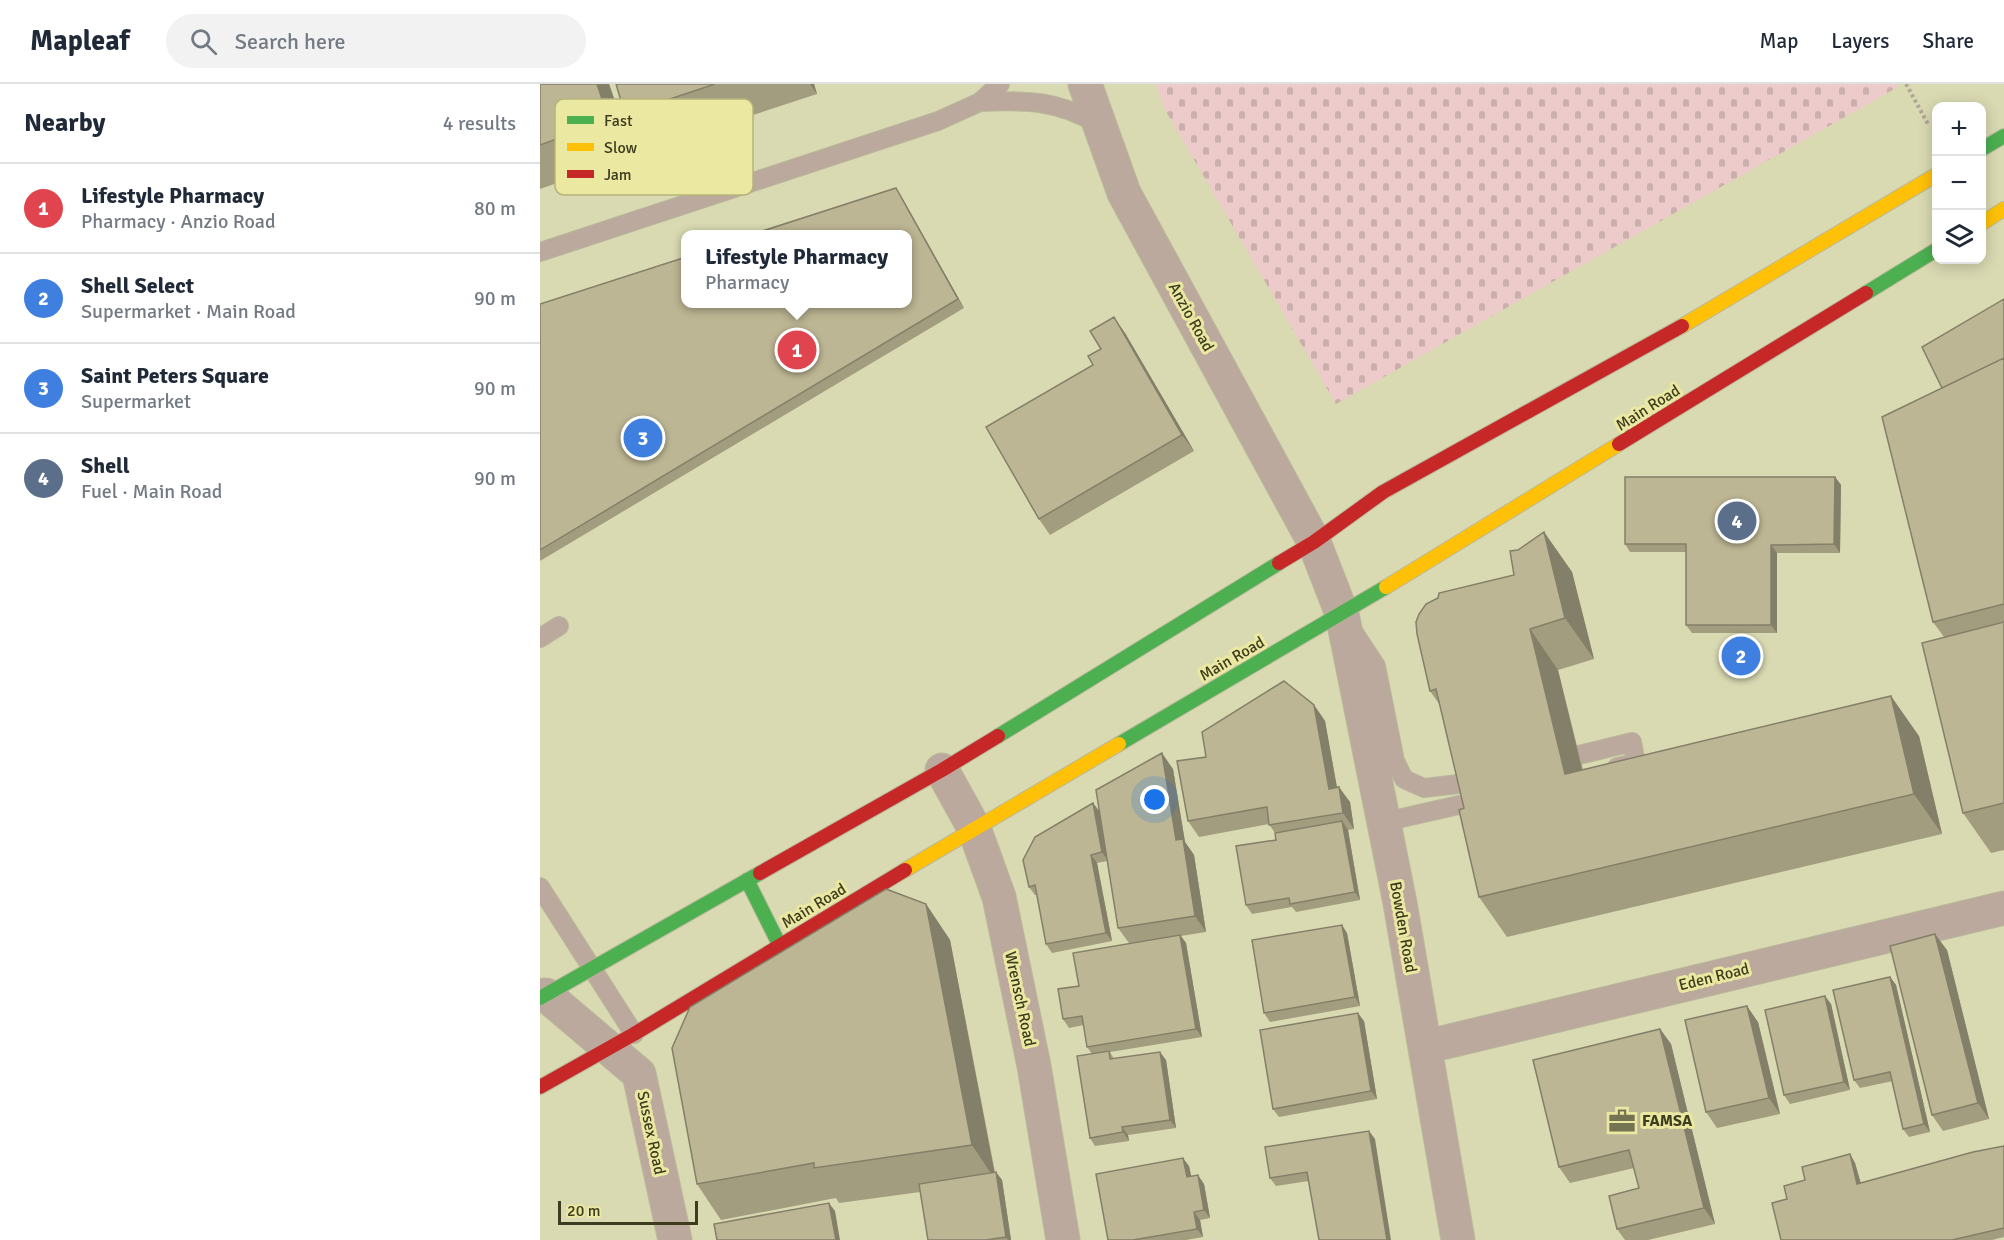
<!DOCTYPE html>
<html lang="en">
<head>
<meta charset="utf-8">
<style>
  :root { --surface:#fff; --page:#f2f2f3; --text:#1f2937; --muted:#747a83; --line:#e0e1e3; --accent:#747352 }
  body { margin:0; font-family:Signika,sans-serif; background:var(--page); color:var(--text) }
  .controls { position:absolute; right:18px; top:18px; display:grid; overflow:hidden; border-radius:12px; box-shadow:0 3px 15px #0003 }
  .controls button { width:54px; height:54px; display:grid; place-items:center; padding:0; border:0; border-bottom:2px solid var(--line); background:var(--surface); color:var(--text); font:30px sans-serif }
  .scale { position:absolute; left:18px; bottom:15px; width:140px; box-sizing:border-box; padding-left:6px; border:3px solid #3e3c1f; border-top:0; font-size:16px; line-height:21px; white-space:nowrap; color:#3e3c1f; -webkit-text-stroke:4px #eae8a1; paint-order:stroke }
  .you { position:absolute; left:615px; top:716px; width:21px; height:21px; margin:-15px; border:4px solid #fff; border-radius:50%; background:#1a73e8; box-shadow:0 0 0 9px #1a73e833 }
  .badge { display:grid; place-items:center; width:39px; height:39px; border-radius:50%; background:var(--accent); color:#fff; font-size:20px; font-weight:700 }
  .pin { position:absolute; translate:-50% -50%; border:3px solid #fff; box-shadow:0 2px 6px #0006 }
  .popup { position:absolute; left:141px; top:146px; width:231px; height:78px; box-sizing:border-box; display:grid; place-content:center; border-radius:12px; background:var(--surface); filter:drop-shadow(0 2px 4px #0005); font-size:20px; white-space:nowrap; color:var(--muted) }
  .popup b { font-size:22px; color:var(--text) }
  .popup::after { content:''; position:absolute; left:50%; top:100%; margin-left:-12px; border:12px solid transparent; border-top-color:var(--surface) }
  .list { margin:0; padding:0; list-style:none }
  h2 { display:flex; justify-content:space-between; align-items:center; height:78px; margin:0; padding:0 24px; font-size:26px }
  h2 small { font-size:20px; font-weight:400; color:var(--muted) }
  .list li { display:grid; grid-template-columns:39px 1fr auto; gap:18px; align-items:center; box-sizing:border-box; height:90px; padding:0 24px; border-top:2px solid var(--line) }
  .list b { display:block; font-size:22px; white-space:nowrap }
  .list p { margin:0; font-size:20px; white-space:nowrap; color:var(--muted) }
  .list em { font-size:20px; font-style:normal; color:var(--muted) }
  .icon { flex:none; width:33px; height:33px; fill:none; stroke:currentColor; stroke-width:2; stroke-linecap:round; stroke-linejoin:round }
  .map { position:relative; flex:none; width:1464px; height:1156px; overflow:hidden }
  header { display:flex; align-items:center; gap:36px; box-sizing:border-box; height:84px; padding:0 30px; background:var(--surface); border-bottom:2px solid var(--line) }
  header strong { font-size:28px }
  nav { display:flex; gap:33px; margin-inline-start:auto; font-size:21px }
  .search { width:420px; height:54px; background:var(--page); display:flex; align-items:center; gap:15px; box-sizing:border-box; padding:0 21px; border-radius:33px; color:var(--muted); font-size:22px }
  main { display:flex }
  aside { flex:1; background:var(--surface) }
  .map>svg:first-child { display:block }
  .cemetery { fill:url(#cemetery-stones) }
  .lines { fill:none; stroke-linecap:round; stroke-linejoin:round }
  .lane-casing { stroke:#bab99b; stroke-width:20 }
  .street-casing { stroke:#bab99b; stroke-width:35 }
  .fast-casing { stroke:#bab99b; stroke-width:16 }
  .slow-casing { stroke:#bab99b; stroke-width:16 }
  .jam-casing { stroke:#bab99b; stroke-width:16 }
  .path { stroke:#b0a695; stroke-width:4; stroke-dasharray:3 3; stroke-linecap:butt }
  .lane { stroke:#baa99c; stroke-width:18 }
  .street { stroke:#baa99c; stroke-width:33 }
  .fast { stroke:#4caf50; stroke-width:14 }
  .slow { stroke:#ffc107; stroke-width:14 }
  .jam { stroke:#c62828; stroke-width:14 }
  .wall { fill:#a39d7f }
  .shaded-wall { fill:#847f68 }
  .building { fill:#bdb694; stroke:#847f68; stroke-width:1.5 }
  .labels { text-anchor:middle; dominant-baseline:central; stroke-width:6; stroke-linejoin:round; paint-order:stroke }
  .street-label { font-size:16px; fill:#3e3c1f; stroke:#eae8a1 }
  .poi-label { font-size:16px; font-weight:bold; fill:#3e3c1f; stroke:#eae8a1; text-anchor:start }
  .key { fill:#eae8a1; stroke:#b6b47a; stroke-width:1.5 }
  .key-label { font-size:16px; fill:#3e3c1f }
</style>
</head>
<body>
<header>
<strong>Mapleaf</strong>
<div class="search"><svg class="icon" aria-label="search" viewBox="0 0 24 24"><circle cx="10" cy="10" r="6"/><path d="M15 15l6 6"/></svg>Search here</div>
<nav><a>Map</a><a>Layers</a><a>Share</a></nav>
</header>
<main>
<aside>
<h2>Nearby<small>4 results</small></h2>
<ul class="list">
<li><span class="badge" style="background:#e0444e">1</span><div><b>Lifestyle Pharmacy</b><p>Pharmacy · Anzio Road</p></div><em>80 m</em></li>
<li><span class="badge" style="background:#3f7fe0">2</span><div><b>Shell Select</b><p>Supermarket · Main Road</p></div><em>90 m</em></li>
<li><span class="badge" style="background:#3f7fe0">3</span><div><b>Saint Peters Square</b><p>Supermarket</p></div><em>90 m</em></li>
<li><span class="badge" style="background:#5c6f8a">4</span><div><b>Shell</b><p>Fuel · Main Road</p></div><em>90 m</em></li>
</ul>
</aside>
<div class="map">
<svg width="1464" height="1156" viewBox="0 0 1464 1156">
  <defs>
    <pattern id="cemetery-stones" width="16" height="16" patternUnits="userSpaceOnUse" patternTransform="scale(1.5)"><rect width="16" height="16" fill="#eccbca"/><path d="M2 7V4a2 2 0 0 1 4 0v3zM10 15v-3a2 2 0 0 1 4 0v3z" fill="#cbafad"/></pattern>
  </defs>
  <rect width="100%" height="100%" fill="#d9d9b2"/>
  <path class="cemetery" d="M616,0H1356L1358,3L796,320L624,24Z"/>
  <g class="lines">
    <defs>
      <path id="lane" d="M440,18C486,16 517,16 558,40
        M0,168L398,37L440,18L460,0
        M813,547L836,582L855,677L864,695L884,704L936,698
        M0,554L19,542
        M1039,671L1092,658L1096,679L1077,683
        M844,738L941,716
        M0,803L94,950"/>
      <path id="street" d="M545,0L584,109L774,458L802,530L860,819L918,1156
        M402,686L434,744L459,813L494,982L523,1156
        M6,911L99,990L135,1156
        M885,963L1464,824"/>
      <path id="fast" d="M1442,65L1464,52
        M1326,209L1396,166
        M458,652L739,479
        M579,660L846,503
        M207,796L240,862
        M0,914L220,789"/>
      <path id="slow" d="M1442,139L1464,125
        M1142,242L1396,91
        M846,503L1079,360
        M365,786L579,660"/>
      <path id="jam" d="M1079,360L1326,209
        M739,479L774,458L843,408L1142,242
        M220,789L402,686L458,652
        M0,1003L94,950L365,786"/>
    </defs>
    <use href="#lane" class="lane-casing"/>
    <use href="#street" class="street-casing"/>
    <use href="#fast" class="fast-casing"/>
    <use href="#slow" class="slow-casing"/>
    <use href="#jam" class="jam-casing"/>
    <path class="path" d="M1366,0L1388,40"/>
    <use href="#lane" class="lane"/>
    <use href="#street" class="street"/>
    <use href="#fast" class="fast"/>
    <use href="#slow" class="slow"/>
    <use href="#jam" class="jam"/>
  </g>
  <path class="wall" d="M0,0H69L94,72L0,105Z
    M76,0H274L277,10L110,65L85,30Z
    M361,112L424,224L0,477V221Z
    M1464,215V766L1451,769L1423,729L1404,553L1393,538L1402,304Z
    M585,249L654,367L510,451L499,435L553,281L561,265Z
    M1295,393L1301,401L1300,469H1237V549H1152L1146,541V468H1090L1085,460Z
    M1004,448L1032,488L1054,575L1018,586L1043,686L1379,652L1402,750L967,853L939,813L924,724L900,621L890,607L974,491L978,466Z
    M774,621L785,637L797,703L810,718L814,745L808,746L820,816L756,828L752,823L712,830L706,821L736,756L735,749L729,740L659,753L648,737Z
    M633,685L645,758L654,771L666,848L641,852L646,859L662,953L570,968L574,975L626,976L636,1044L588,1051L589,1057L555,1062L550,1054L552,970L547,963L544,941L529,944L523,935L539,902L589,859L578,844L567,777L557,779L572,857L512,869L506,860L497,811H495L489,803L553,719L559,727L563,752Z
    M386,820L410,856L455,1088L462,1096L471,1156H388L380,1108L299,1119L296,1114L181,1136L157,1100Z
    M807,849L820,922L730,938L724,929Z
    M1407,866L1449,1035L1403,1047L1392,1031Z
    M1350,893L1356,901L1390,1048L1369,1053L1363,1045L1353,997L1320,1004L1314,996Z
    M1291,920L1310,1006L1250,1020L1244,1011Z
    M824,937L837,1015L739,1033L733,1025Z
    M1218,938L1240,1030L1177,1044L1166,1028Z
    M1120,945L1131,960L1175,1140L1108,1156H1085L1077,1145L1099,1104L1094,1084L1030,1099L1019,1083Z
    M835,1055L769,1097L736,1102L730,1094Z
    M1464,1062V1153L1452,1156H1241L1247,1115L1265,1096L1310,1070L1315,1079L1321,1099Z
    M649,1082L651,1092L664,1100L670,1134L660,1136L663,1153L646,1156H568Z"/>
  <path class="shaded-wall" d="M57,0H69L94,72L69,36Z
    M270,0H274L277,10Z
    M356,104L361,112L424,224L418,215Z
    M574,233L585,249L654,367L642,351Z
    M1295,393L1301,401L1300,469L1294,460Z
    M1004,448L1032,488L1054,575L1025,534Z
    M1231,461L1237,469V549L1231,541Z
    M990,545L1018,586L1053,731L1025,690Z
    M1351,612L1379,652L1402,750L1374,710Z
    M774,621L785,637L800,721L789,705Z
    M622,669L633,685L645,758L654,771L666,848L655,832L636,756Z
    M799,703L810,718L814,745L803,729Z
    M553,719L559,727L568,777L562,768Z
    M802,737L808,746L820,816L815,808Z
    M551,771L557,779L572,857L566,849Z
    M386,820L410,856L456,1097L432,1061Z
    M802,841L807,849L820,922L815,913Z
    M1395,850L1407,866L1449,1035L1438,1019Z
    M640,851L646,859L662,953L656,945Z
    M1350,893L1356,901L1390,1048L1384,1040Z
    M1285,912L1291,920L1310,1006L1304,998Z
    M1207,922L1218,938L1240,1030L1229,1014Z
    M818,929L824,937L837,1015L831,1007Z
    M1120,945L1131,960L1175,1140L1164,1124Z
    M620,968L626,976L636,1044L630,1036Z
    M582,1043L588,1051L589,1057L583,1048Z
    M829,1047L835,1055L851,1156H847Z
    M1310,1070L1315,1079L1323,1108L1317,1100Z
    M643,1074L649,1082L653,1101L647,1093Z
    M456,1088L462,1096L471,1156H468L466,1153Z
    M658,1091L664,1100L670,1134L664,1126Z
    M289,1119L295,1127L300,1156H296Z
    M654,1128L660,1136L663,1153L657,1145Z"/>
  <path class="building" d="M0,0H57L69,36L0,61Z
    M76,0H175L85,30Z
    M356,104L418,215L0,466V220L146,173V219H368V150H213Z
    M1464,215V274L1402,304L1382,263Z
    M574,233L642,351L499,435L446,343L553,281L548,272L561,265L550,247Z
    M1464,274V520L1393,538L1342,333Z
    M1085,393H1295L1294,460L1231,461V541H1146V460H1085Z
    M1004,448L1025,534L990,545L1025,690L1351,612L1374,710L939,813L919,726L924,724L896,605L890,607L877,550L876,538L879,530L886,520L898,514L899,509L974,491L970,467L978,466Z
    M1464,538V719L1423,729L1382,559Z
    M744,597L774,621L789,705L799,703L803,729L729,741L727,723L648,737L637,677L666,673L662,648Z
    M622,669L636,756L643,755L655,832L578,844L556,706Z
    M553,719L562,768L551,771L566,849L506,860L495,801L489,803L483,776L495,753Z
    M802,737L815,808L750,820L749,814L706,821L696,762L736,756L735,749Z
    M346,805L386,820L432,1061L274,1084V1079L157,1100L132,964L150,923Z
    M802,841L815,913L724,929L712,856Z
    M1395,850L1438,1019L1392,1031L1350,862Z
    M640,851L656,945L547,963L542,932L523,935L518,905L539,902L533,869Z
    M1350,893L1384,1040L1363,1045L1350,988L1314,996L1293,906Z
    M1285,912L1304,998L1244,1011L1225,926Z
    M1207,922L1229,1014L1166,1028L1145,936Z
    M818,929L831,1007L733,1025L720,946Z
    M1120,945L1164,1124L1077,1145L1069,1112L1099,1104L1089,1066L1019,1083L993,976Z
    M569,967L570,975L620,968L630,1036L582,1043L583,1048L550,1054L537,972Z
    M829,1047L847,1156H779L767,1088L730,1094L725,1063Z
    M1464,1062V1144L1412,1156H1241L1232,1119L1247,1115L1244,1102L1265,1096L1262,1083L1310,1070L1317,1100L1433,1068Z
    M643,1074L647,1093L658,1091L664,1126L654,1128L657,1145L593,1156H568L556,1090Z
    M456,1088L466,1153L446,1156H388L379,1100Z
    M289,1119L296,1156H177L174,1140Z"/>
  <defs>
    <symbol id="office-bare" viewBox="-9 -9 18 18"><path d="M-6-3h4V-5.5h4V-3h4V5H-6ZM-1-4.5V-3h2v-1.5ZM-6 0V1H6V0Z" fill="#747352" stroke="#eae8a1" stroke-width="2.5" paint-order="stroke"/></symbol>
  </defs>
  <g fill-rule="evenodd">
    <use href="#office-bare" x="1063" y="1018" width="38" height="38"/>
  </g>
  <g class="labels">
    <g class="street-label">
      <text transform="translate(651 233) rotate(61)">Anzio Road</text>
      <text transform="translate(1108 324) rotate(-32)">Main Road</text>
      <text transform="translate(692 575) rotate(-30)">Main Road</text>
      <text transform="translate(274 822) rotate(-31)">Main Road</text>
      <text transform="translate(863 843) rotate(80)">Bowden Road</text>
      <text transform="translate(1174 893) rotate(-14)">Eden Road</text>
      <text transform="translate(480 915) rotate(78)">Wrensch Road</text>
      <text transform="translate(111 1049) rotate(78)">Sussex Road</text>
    </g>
    <g class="poi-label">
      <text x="1102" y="1037">FAMSA</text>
    </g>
  </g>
  <rect x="15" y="15" width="198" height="96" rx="9" class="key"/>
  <rect x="27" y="32" width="27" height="8" fill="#4caf50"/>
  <rect x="27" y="59" width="27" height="8" fill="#ffc107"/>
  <rect x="27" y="86" width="27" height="8" fill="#c62828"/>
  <g class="key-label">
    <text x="64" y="42">Fast</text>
    <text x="64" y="69">Slow</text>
    <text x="64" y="96">Jam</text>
  </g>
</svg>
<div class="controls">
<button>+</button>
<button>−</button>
<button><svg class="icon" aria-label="layers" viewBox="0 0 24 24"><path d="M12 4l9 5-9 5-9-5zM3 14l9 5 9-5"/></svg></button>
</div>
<div class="scale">20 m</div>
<div class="you"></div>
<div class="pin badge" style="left:257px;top:266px;background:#e0444e">1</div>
<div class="popup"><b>Lifestyle Pharmacy</b>Pharmacy</div>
<div class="pin badge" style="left:1201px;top:572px;background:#3f7fe0">2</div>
<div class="pin badge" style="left:103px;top:354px;background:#3f7fe0">3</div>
<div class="pin badge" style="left:1197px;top:437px;background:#5c6f8a">4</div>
</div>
</main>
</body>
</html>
